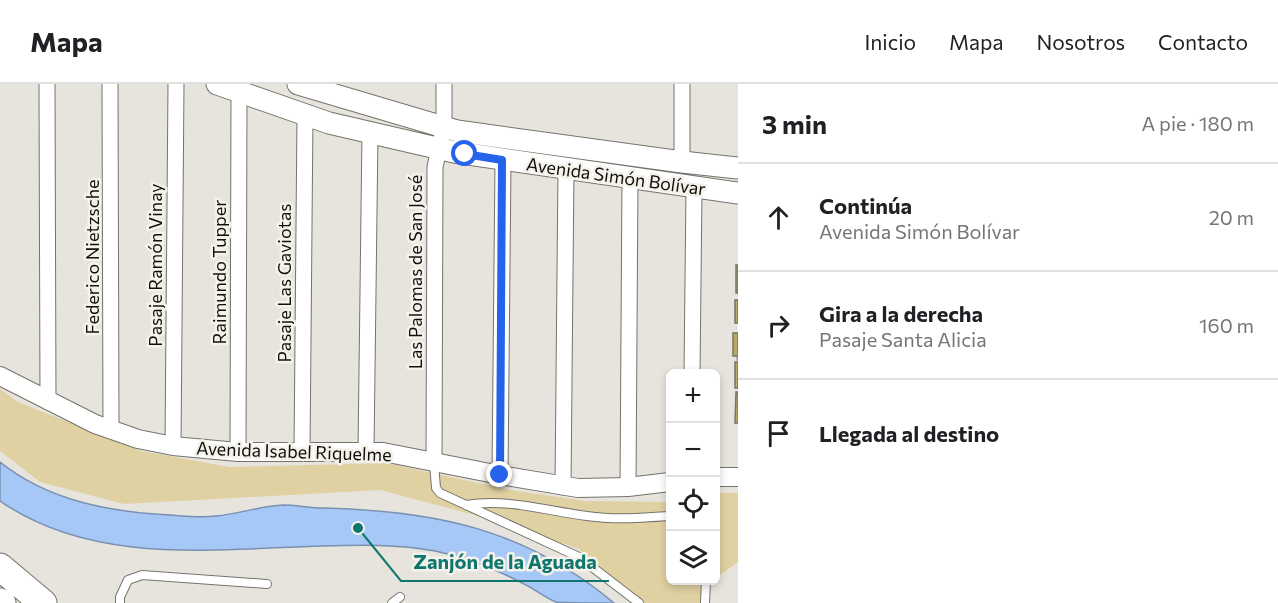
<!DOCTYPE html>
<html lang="es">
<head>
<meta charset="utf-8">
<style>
  :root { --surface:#fff; --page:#f6f6f6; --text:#202124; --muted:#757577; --line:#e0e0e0 }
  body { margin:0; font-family:Commissioner,sans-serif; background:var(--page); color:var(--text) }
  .controls { position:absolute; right:18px; bottom:18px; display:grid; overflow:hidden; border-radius:9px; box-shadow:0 3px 9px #0003 }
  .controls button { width:54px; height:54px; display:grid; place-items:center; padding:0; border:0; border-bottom:2px solid var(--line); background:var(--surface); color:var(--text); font:30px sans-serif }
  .stop { position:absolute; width:18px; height:18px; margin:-14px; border:4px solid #2563eb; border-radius:50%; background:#fff }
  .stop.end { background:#2563eb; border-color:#fff; box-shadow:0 2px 6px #0008 }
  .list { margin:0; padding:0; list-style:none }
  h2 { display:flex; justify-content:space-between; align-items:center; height:78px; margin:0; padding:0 24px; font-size:26px }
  h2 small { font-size:20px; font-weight:400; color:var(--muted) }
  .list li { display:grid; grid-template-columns:39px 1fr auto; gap:18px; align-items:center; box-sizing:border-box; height:108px; padding:0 24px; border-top:2px solid var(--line) }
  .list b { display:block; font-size:22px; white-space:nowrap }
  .list p { margin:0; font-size:20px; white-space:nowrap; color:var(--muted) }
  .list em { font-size:20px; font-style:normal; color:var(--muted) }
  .icon { flex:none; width:33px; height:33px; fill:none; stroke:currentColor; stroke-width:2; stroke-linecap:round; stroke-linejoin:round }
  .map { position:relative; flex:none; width:738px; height:519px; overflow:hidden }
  header { display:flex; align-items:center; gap:36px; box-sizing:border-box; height:84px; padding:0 30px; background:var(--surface); border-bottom:2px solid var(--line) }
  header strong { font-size:28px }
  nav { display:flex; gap:33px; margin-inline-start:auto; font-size:21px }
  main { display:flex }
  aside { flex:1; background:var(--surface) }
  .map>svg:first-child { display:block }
  .green { fill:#e0d1a2 }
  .water { fill:#a6c8f7; stroke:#7990b0; stroke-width:1.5 }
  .building { fill:#bea860; stroke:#76746d; stroke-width:1.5; filter:url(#shadow) }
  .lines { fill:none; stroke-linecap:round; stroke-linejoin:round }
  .service-casing { stroke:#75736c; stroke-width:10 }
  .minor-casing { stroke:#75736c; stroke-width:17 }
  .tertiary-casing { stroke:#75736c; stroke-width:20 }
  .secondary-casing { stroke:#75736c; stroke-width:23 }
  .motorway-casing { stroke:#75736c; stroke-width:29 }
  .service { stroke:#fff; stroke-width:8 }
  .minor { stroke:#fff; stroke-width:15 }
  .tertiary { stroke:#fff; stroke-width:18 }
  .secondary { stroke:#fff; stroke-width:21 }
  .motorway { stroke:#fff; stroke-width:27 }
  .route { stroke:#2563eb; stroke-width:8 }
  .labels { text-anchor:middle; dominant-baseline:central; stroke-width:5; stroke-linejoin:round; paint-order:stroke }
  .street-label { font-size:18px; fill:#0f0f0c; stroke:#f4f2ea }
  .leader { fill:none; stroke:#0f766e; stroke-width:2 }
  .callout-dot { fill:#0f766e; stroke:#f4f2ea; stroke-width:2 }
  .callout-label { font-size:20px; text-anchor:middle; font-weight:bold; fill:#0f766e; stroke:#f4f2ea; stroke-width:5; stroke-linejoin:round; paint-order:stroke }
</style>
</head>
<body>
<header>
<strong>Mapa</strong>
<nav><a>Inicio</a><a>Mapa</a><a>Nosotros</a><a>Contacto</a></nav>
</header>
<main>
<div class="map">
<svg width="738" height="519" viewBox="0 0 738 519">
  <defs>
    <filter id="shadow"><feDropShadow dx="4" dy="4" stdDeviation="0" flood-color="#0004"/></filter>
  </defs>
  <rect width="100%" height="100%" fill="#e7e4dd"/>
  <path class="green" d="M0,305L18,318L141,367L230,383L387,379L510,406L585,417L670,418V496L712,497L709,499L705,519H638L579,465L501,438L380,406L124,420L40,398L0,367Z
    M716,409H738V478L716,494Z"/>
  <path class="water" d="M0,378C49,417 110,428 170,431C185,432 201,434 216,432C239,430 260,422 283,421C296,421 310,424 324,424C437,427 525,445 614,519C602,519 565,519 556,518C545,514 535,505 524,500C496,485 466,473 435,467C398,460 359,461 322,462C214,465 94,482 0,417Z"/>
  <path class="building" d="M736,181H738V209H736Z
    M735,216H738V239H735Z
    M733,249H738V272H733Z
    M735,278H738V304H735Z
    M736,308H738V339H735Z"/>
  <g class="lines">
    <defs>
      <path id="service" d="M434,379L436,404L440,409L579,473L639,519
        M466,421C507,414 547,427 587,432C615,436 642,434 670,432
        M120,519V513L128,496L142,491L267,500
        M392,519L400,513
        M705,519L706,496"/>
      <path id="minor" d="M47,0L48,318
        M110,0L111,347
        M682,78V0
        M692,290L694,104
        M173,362L176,0
        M366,367L370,48
        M238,368L239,8
        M302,368L305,31
        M434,377L435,83L444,42V0
        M500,391L503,76
        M563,403L566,84
        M628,403L630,93"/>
      <path id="tertiary" d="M0,292L95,340L138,355L173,362L238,368H383L500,391L578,404L628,403L670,398
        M716,393H738"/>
      <path id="secondary" d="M217,0L329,39L454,68L738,109
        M298,0L457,47L682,78L738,84"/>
      <path id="motorway" d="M0,483L43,519
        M0,518L2,519"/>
    </defs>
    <use href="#service" class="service-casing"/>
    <use href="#minor" class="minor-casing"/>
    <use href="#tertiary" class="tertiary-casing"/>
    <use href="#secondary" class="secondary-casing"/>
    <use href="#motorway" class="motorway-casing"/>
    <use href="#service" class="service"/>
    <use href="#minor" class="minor"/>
    <use href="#tertiary" class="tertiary"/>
    <use href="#secondary" class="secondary"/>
    <use href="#motorway" class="motorway"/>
  </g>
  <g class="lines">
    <path class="route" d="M465,70L502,76L500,391"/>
  </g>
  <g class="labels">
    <g class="street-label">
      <text transform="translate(616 92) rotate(8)">Avenida Simón Bolívar</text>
      <text transform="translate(92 173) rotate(-90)">Federico Nietzsche</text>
      <text transform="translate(155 181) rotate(-90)">Pasaje Ramón Vinay</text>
      <text transform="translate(219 188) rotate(-90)">Raimundo Tupper</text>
      <text transform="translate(415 188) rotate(-90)">Las Palomas de San José</text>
      <text transform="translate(284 199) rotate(-90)">Pasaje Las Gaviotas</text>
      <text transform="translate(294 367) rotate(2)">Avenida Isabel Riquelme</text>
    </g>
  </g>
  <path class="leader" d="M358 444L401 497H609"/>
  <circle class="callout-dot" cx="358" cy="444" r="6"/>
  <g class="callout-label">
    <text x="505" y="485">Zanjón de la Aguada</text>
  </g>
</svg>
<div class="controls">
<button>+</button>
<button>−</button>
<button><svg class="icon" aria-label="locate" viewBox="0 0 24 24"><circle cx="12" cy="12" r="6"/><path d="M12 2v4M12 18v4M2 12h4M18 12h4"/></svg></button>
<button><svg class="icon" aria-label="layers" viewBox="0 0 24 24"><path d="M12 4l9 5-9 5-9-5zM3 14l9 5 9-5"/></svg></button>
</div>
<div class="stop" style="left:465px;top:70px"></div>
<div class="stop end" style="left:500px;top:391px"></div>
</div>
<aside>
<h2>3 min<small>A pie · 180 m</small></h2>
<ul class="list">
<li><svg class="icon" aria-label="ahead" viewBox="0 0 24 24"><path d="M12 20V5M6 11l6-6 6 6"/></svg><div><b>Continúa</b><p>Avenida Simón Bolívar</p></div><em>20 m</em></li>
<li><svg class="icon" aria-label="right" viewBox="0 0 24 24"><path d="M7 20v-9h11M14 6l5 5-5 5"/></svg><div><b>Gira a la derecha</b><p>Pasaje Santa Alicia</p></div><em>160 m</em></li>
<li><svg class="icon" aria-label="arrive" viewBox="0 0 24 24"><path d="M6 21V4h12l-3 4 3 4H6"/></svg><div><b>Llegada al destino</b></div></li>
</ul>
</aside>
</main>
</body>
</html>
